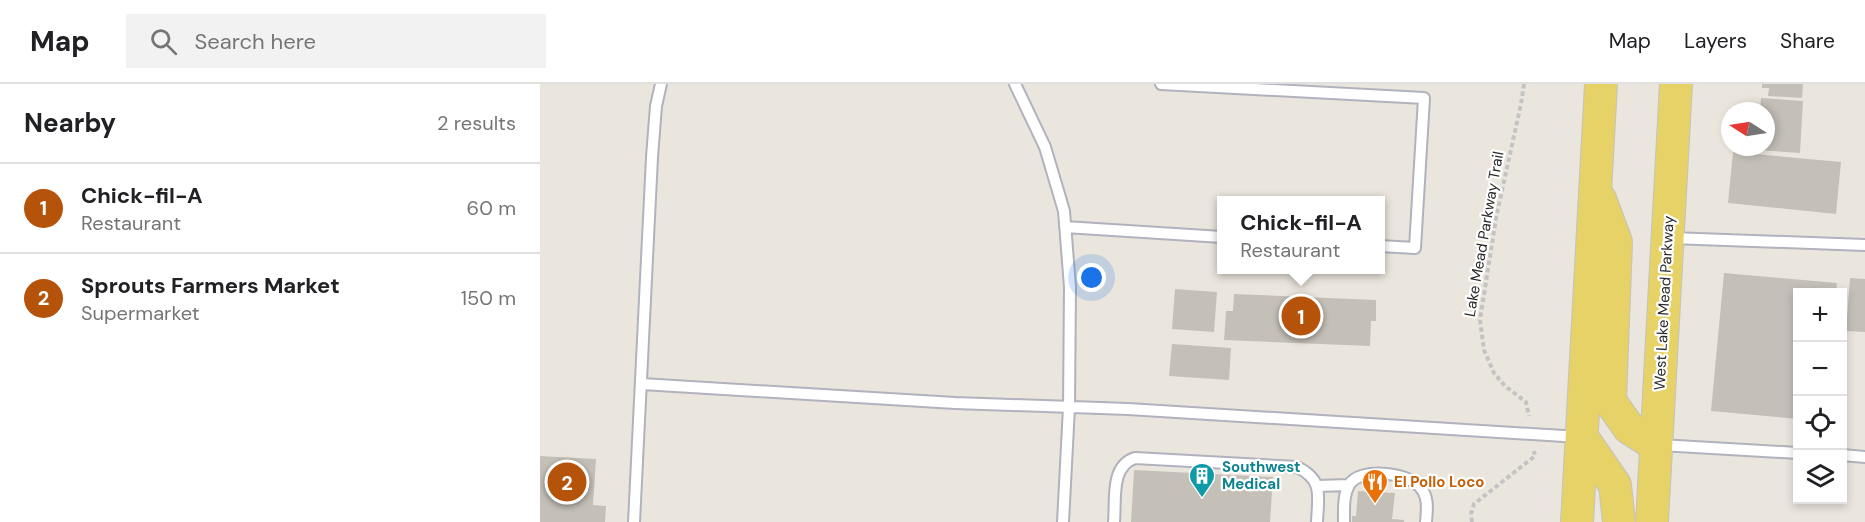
<!DOCTYPE html>
<html lang="en">
<head>
<meta charset="utf-8">
<style>
  :root { --surface:#fff; --page:#f2f2f2; --text:#202124; --muted:#757577; --line:#e0e0e0; --accent:#b45309 }
  body { margin:0; font-family:"DM Sans",sans-serif; background:var(--page); color:var(--text) }
  .controls { position:absolute; right:18px; bottom:18px; display:grid; overflow:hidden; border-radius:0px; box-shadow:0 3px 9px #0003 }
  .controls button { width:54px; height:54px; display:grid; place-items:center; padding:0; border:0; border-bottom:2px solid var(--line); background:var(--surface); color:var(--text); font:30px sans-serif }
  .compass { position:absolute; left:1181px; top:18px; width:54px; height:54px; border-radius:50%; background:var(--surface); box-shadow:0 3px 9px #0003; rotate:282deg }
  .you { position:absolute; left:552px; top:194px; width:21px; height:21px; margin:-15px; border:4px solid #fff; border-radius:50%; background:#1a73e8; box-shadow:0 0 0 9px #1a73e833 }
  .badge { display:grid; place-items:center; width:39px; height:39px; border-radius:50%; background:var(--accent); color:#fff; font-size:20px; font-weight:700 }
  .pin { position:absolute; translate:-50% -50%; border:3px solid #fff; box-shadow:0 2px 6px #0006 }
  .popup { position:absolute; left:677px; top:112px; width:168px; height:78px; box-sizing:border-box; display:grid; place-content:center; border-radius:0px; background:var(--surface); filter:drop-shadow(0 2px 4px #0005); font-size:20px; white-space:nowrap; color:var(--muted) }
  .popup b { font-size:22px; color:var(--text) }
  .popup::after { content:''; position:absolute; left:50%; top:100%; margin-left:-12px; border:12px solid transparent; border-top-color:var(--surface) }
  .list { margin:0; padding:0; list-style:none }
  h2 { display:flex; justify-content:space-between; align-items:center; height:78px; margin:0; padding:0 24px; font-size:26px }
  h2 small { font-size:20px; font-weight:400; color:var(--muted) }
  .list li { display:grid; grid-template-columns:39px 1fr auto; gap:18px; align-items:center; box-sizing:border-box; height:90px; padding:0 24px; border-top:2px solid var(--line) }
  .list b { display:block; font-size:22px; white-space:nowrap }
  .list p { margin:0; font-size:20px; white-space:nowrap; color:var(--muted) }
  .list em { font-size:20px; font-style:normal; color:var(--muted) }
  .icon { flex:none; width:33px; height:33px; fill:none; stroke:currentColor; stroke-width:2; stroke-linecap:round; stroke-linejoin:round }
  .map { position:relative; flex:none; width:1325px; height:438px; overflow:hidden }
  header { display:flex; align-items:center; gap:36px; box-sizing:border-box; height:84px; padding:0 30px; background:var(--surface); border-bottom:2px solid var(--line) }
  header strong { font-size:28px }
  nav { display:flex; gap:33px; margin-inline-start:auto; font-size:21px }
  .search { width:420px; height:54px; background:var(--page); display:flex; align-items:center; gap:15px; box-sizing:border-box; padding:0 21px; border-radius:0px; color:var(--muted); font-size:22px }
  main { display:flex }
  aside { flex:1; background:var(--surface) }
  .map>svg:first-child { display:block }
  .building { fill:#c4c0b8 }
  .lines { fill:none; stroke-linecap:round; stroke-linejoin:round }
  .service-casing { stroke:#b0b2bd; stroke-width:14 }
  .primary-casing { stroke:#c3c3c3; stroke-width:34 }
  .path { stroke:#c3c3c3; stroke-width:4; stroke-dasharray:4.5 3; stroke-linecap:butt }
  .service { stroke:#fff; stroke-width:10 }
  .primary { stroke:#e6d267; stroke-width:32 }
  .labels { text-anchor:middle; dominant-baseline:central; stroke-width:4.5; stroke-linejoin:round; paint-order:stroke }
  .street-label { font-size:15px; fill:#2a2a2a; stroke:#fff }
  .culture-label { font-size:15px; font-weight:bold; fill:#0d838f; stroke:#fff; text-anchor:start }
  .food-label { font-size:15px; font-weight:bold; fill:#c56008; stroke:#fff; text-anchor:start }
</style>
</head>
<body>
<header>
<strong>Map</strong>
<div class="search"><svg class="icon" aria-label="search" viewBox="0 0 24 24"><circle cx="10" cy="10" r="6"/><path d="M15 15l6 6"/></svg>Search here</div>
<nav><a>Map</a><a>Layers</a><a>Share</a></nav>
</header>
<main>
<aside>
<h2>Nearby<small>2 results</small></h2>
<ul class="list">
<li><span class="badge">1</span><div><b>Chick-fil-A</b><p>Restaurant</p></div><em>60 m</em></li>
<li><span class="badge">2</span><div><b>Sprouts Farmers Market</b><p>Supermarket</p></div><em>150 m</em></li>
</ul>
</aside>
<div class="map">
<svg width="1325" height="438" viewBox="0 0 1325 438">
  <rect width="100%" height="100%" fill="#ebe6dd"/>
  <path class="building" d="M1222,0H1263L1262,14L1228,12L1229,4H1222Z
    M1221,14L1263,17L1260,69L1218,66V63H1226V27H1220Z
    M1193,68L1301,78L1296,130L1188,119Z
    M1184,189L1297,199L1296,208H1258V335L1171,327Z
    M1310,194L1325,195V248L1306,247Z
    M635,205L677,208L674,248L632,245Z
    M694,210L836,216V237H831L830,262L684,256L686,227H693Z
    M632,260L691,264L689,296L629,292Z
    M0,372L56,375L53,421L66,422L65,438H0Z
    M594,386L733,393L730,438H591Z
    M818,407L855,409L852,435L864,436V438H812V432H816Z"/>
  <g class="lines">
    <defs>
      <path id="service" d="M475,0L505,63L524,127L530,203L529,323L523,438
        M621,0L884,14L875,164L840,162
        M525,143L682,153
        M1131,154L1325,161
        M102,300L415,319L588,325L1040,353
        M1120,361L1258,369
        M1302,371L1325,373
        M777,402L809,401
        M94,438L112,73L116,22L121,0
        M574,438C576,416 570,382 595,374L757,383C784,396 778,412 777,438
        M804,438C804,426 803,412 809,401C819,383 867,388 880,403C889,413 887,425 886,438"/>
      <path id="primary" d="M1060,115L1076,158L1070,317L1089,344L1116,361
        M1042,353L1075,401L1079,438
        M1037,438L1061,0
        M1112,438L1136,0"/>
    </defs>
    <use href="#service" class="service-casing"/>
    <use href="#primary" class="primary-casing"/>
    <path class="path" d="M984,0L981,20L956,134L940,236L944,266L954,289L965,302L986,318L989,332
      M932,438L931,430L934,420L995,372L994,367"/>
    <use href="#service" class="service"/>
    <use href="#primary" class="primary"/>
  </g>
  <defs>
    <symbol id="building-pin" viewBox="-11 -11 22 30"><path d="M0 17L-7.5 6A9.5 9.5 0 1 1 7.5 6Z" fill="#0f9aa8" stroke="#fff"/><path d="M-4-6H4V6H1V3H-1V6H-4ZM-2.5-4.3h1.7v1.8h-1.7ZM.8-4.3h1.7v1.8H.8ZM-2.5-1h1.7V.8h-1.7ZM.8-1h1.7V.8H.8Z" fill="#fff"/></symbol>
    <symbol id="restaurant-pin" viewBox="-11 -11 22 30"><path d="M0 17L-7.5 6A9.5 9.5 0 1 1 7.5 6Z" fill="#e8710a" stroke="#fff"/><path d="M-5-6h1v4h1v-4h1v4h1v-4h1v5L-1.5 .5V6h-2V.5L-5-1ZM5-6V6H3V1.5H1.5Q1.5-4 5-6Z" fill="#fff"/></symbol>
  </defs>
  <g fill-rule="evenodd">
    <use href="#building-pin" x="647" y="377" width="30" height="40"/>
    <use href="#restaurant-pin" x="820" y="383" width="30" height="40"/>
  </g>
  <g class="labels">
    <g class="street-label">
      <text transform="translate(944 150) rotate(-80)">Lake Mead Parkway Trail</text>
      <text transform="translate(1124 219) rotate(-87)">West Lake Mead Parkway</text>
    </g>
    <g class="culture-label">
      <text x="682" y="383">Southwest<tspan x="682" dy="17">Medical</tspan></text>
    </g>
    <g class="food-label">
      <text x="854" y="398">El Pollo Loco</text>
    </g>
  </g>
</svg>
<div class="controls">
<button>+</button>
<button>−</button>
<button><svg class="icon" aria-label="locate" viewBox="0 0 24 24"><circle cx="12" cy="12" r="6"/><path d="M12 2v4M12 18v4M2 12h4M18 12h4"/></svg></button>
<button><svg class="icon" aria-label="layers" viewBox="0 0 24 24"><path d="M12 4l9 5-9 5-9-5zM3 14l9 5 9-5"/></svg></button>
</div>
<svg class="compass" viewBox="-18 -18 36 36"><path d="M0-13l5 13h-10z" fill="#e53935"/><path d="M0 13l5-13h-10z" fill="#757577"/></svg>
<div class="you"></div>
<div class="pin badge" style="left:761px;top:232px">1</div>
<div class="popup"><b>Chick-fil-A</b>Restaurant</div>
<div class="pin badge" style="left:27px;top:398px">2</div>
</div>
</main>
</body>
</html>
